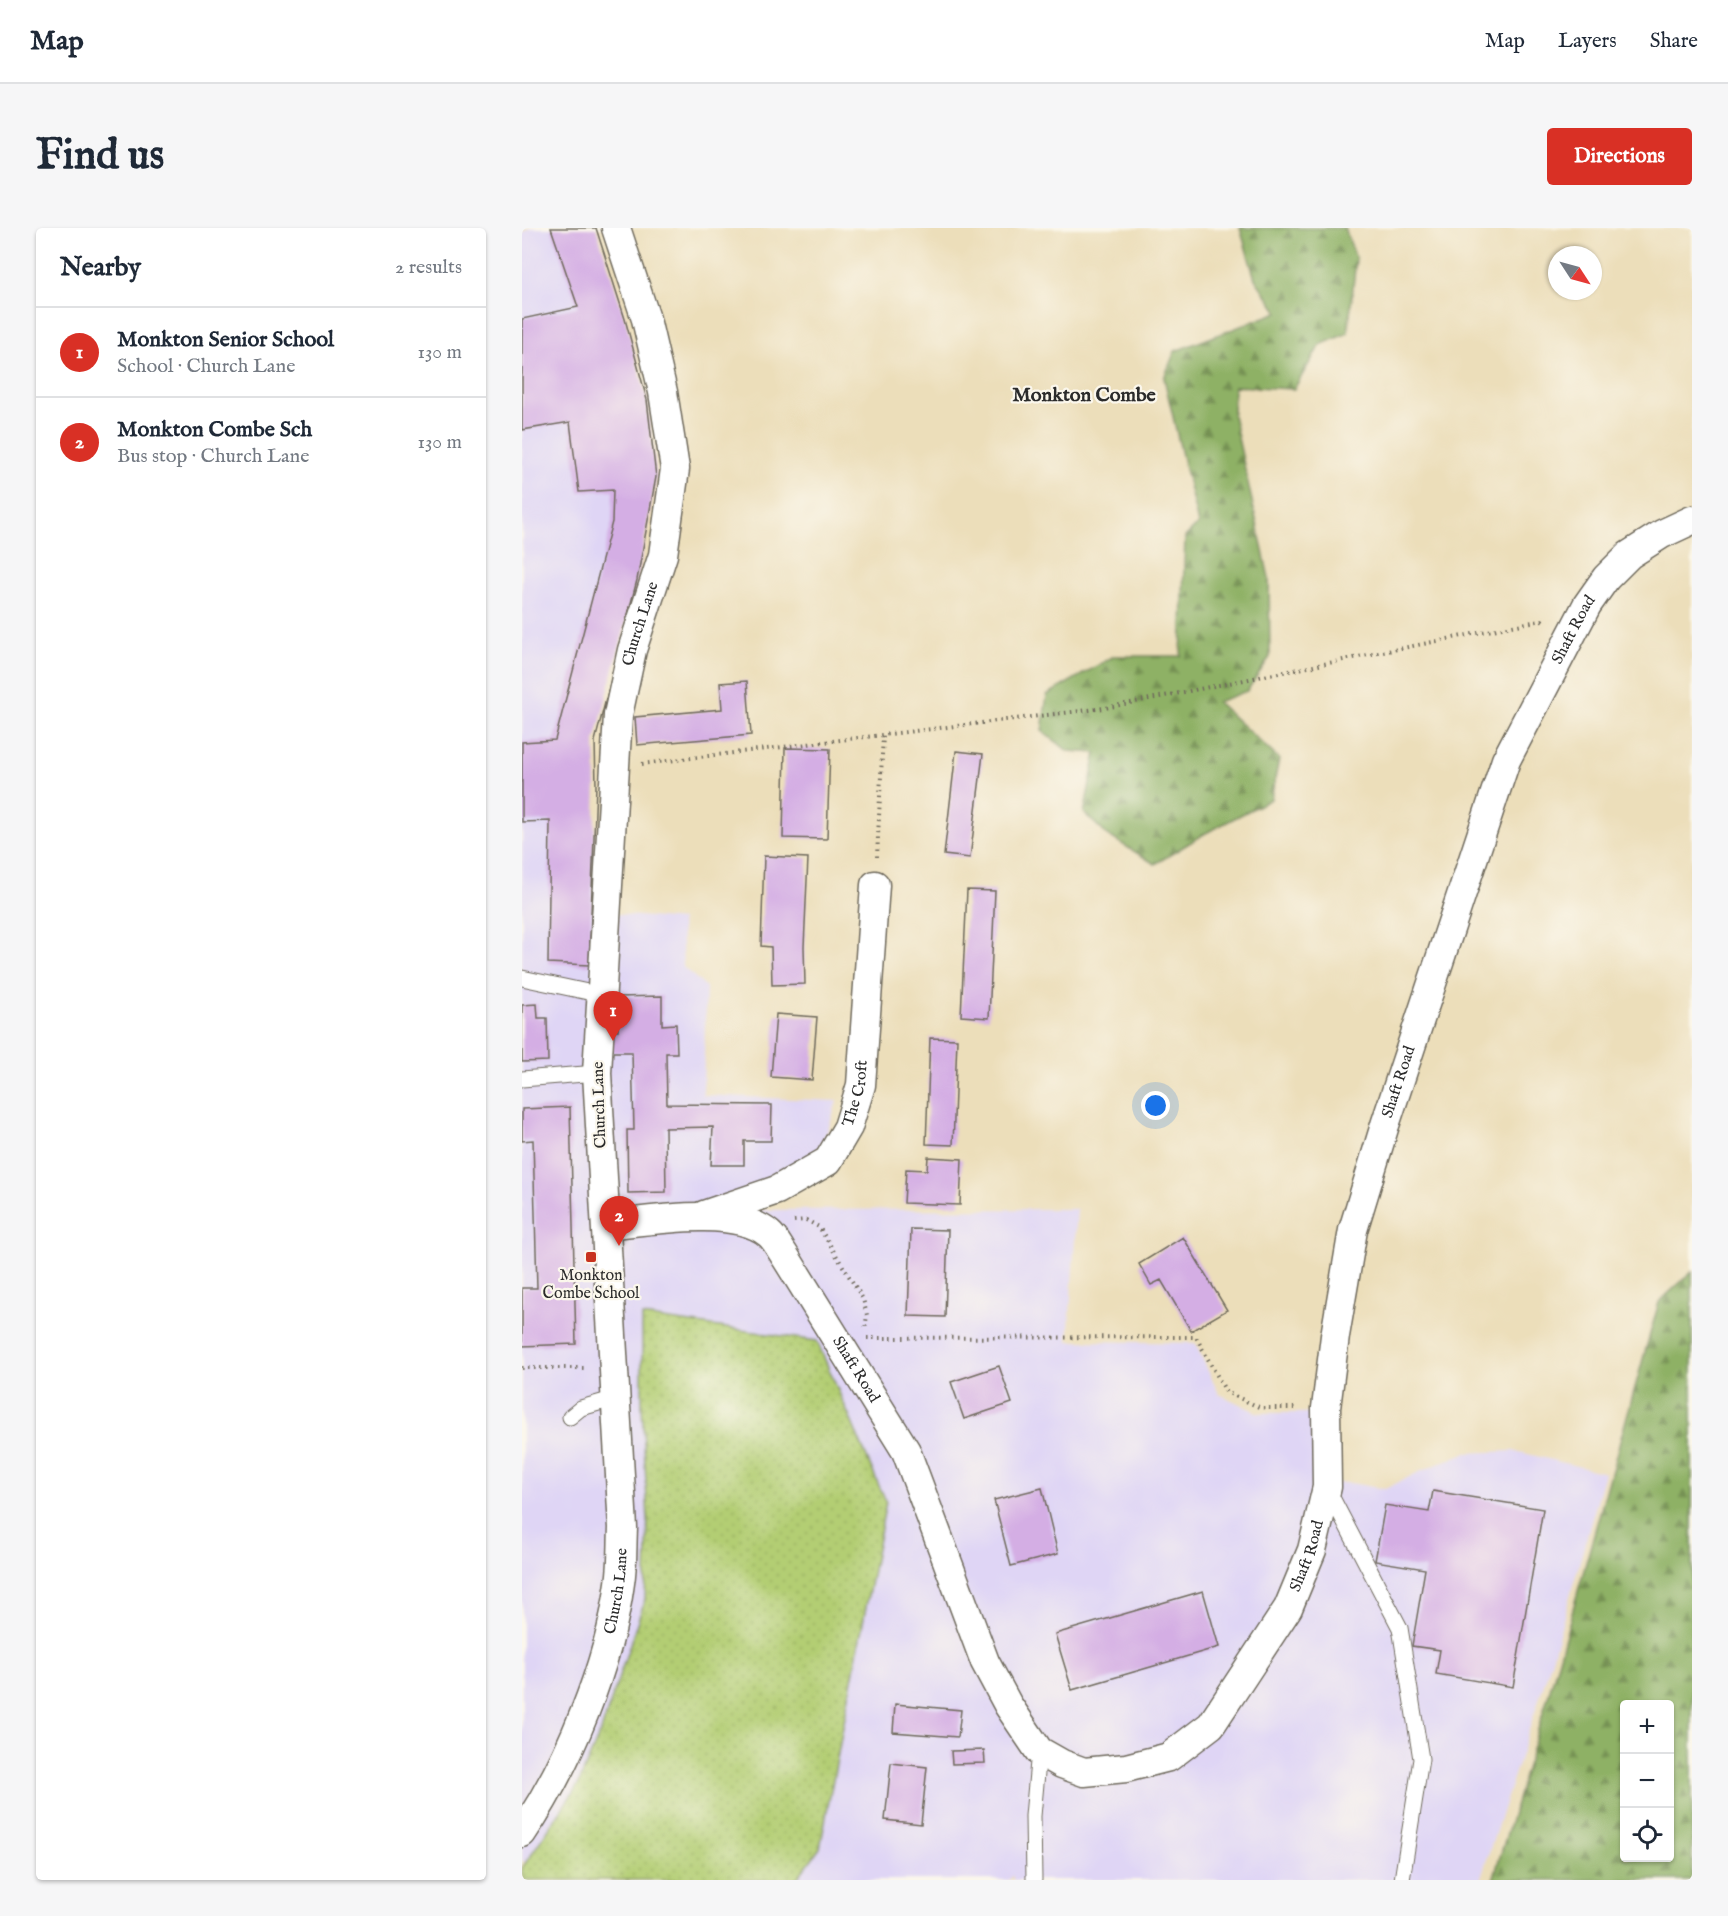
<!DOCTYPE html>
<html lang="en">
<head>
<meta charset="utf-8">
<style>
  :root { --surface:#fff; --page:#f6f6f7; --text:#1f2937; --muted:#747a83; --line:#e0e1e3; --accent:#d93025 }
  body { margin:0; font-family:"IM FELL English",serif; background:var(--page); color:var(--text) }
  .controls { position:absolute; right:18px; bottom:18px; display:grid; overflow:hidden; border-radius:6px; box-shadow:0 2px 4px #0004 }
  .controls button { width:54px; height:54px; display:grid; place-items:center; padding:0; border:0; border-bottom:2px solid var(--line); background:var(--surface); color:var(--text); font:30px sans-serif }
  .compass { position:absolute; left:1026px; top:18px; width:54px; height:54px; border-radius:50%; background:var(--surface); box-shadow:0 2px 4px #0004; rotate:126deg }
  .you { position:absolute; left:634px; top:878px; width:21px; height:21px; margin:-15px; border:4px solid #fff; border-radius:50%; background:#1a73e8; box-shadow:0 0 0 9px #1a73e833 }
  .badge { display:grid; place-items:center; width:39px; height:39px; border-radius:50%; background:var(--accent); color:#fff; font-size:20px; font-weight:700 }
  .pin { position:absolute; translate:-50% -50px; filter:drop-shadow(0 2px 3px #0008) }
  .pin::after { content:''; position:absolute; top:32px; width:21px; height:18px; background:inherit; clip-path:polygon(0 0,100% 0,50% 100%) }
  .list { margin:0; padding:0; list-style:none }
  h2 { display:flex; justify-content:space-between; align-items:center; height:78px; margin:0; padding:0 24px; font-size:26px }
  h2 small { font-size:20px; font-weight:400; color:var(--muted) }
  .list li { display:grid; grid-template-columns:39px 1fr auto; gap:18px; align-items:center; box-sizing:border-box; height:90px; padding:0 24px; border-top:2px solid var(--line) }
  .list b { display:block; font-size:22px; white-space:nowrap }
  .list p { margin:0; font-size:20px; white-space:nowrap; color:var(--muted) }
  .list em { font-size:20px; font-style:normal; color:var(--muted) }
  .icon { flex:none; width:33px; height:33px; fill:none; stroke:currentColor; stroke-width:2; stroke-linecap:round; stroke-linejoin:round }
  .map { position:relative; flex:none; width:1170px; height:1652px; overflow:hidden; border-radius:6px }
  header { display:flex; align-items:center; gap:36px; box-sizing:border-box; height:84px; padding:0 30px; background:var(--surface); border-bottom:2px solid var(--line) }
  header strong { font-size:28px }
  nav { display:flex; gap:33px; margin-inline-start:auto; font-size:21px }
  .intro { display:flex; align-items:center; justify-content:space-between; box-sizing:border-box; height:144px; padding:0 36px }
  h1 { margin:0; font-size:42px }
  .button { padding:15px 27px; border-radius:6px; background:var(--accent); color:#fff; font-size:21px; font-weight:700 }
  main { display:flex; gap:36px; padding:0 36px }
  aside { flex:1; background:var(--surface); border-radius:6px; box-shadow:0 2px 4px #0004 }
  .map>svg:first-child { display:block }
  .built { fill:#dfd5f5 }
  .forest { fill:url(#forest-firs); stroke:#5c6e48; stroke-width:1.5; fill-rule:evenodd }
  .park { fill:url(#park-dots); stroke:#6f7c4f; stroke-width:1.5 }
  .building { fill:#d4aee4 }
  .lines { fill:none; stroke-linecap:round; stroke-linejoin:round }
  .lane-casing { stroke:#6f6a5d; stroke-width:17 }
  .street-casing { stroke:#6f6a5d; stroke-width:31 }
  .path { stroke:#6f6a5d; stroke-width:4; stroke-dasharray:1.5 4.5; stroke-linecap:butt }
  .lane { stroke:#fff; stroke-width:15 }
  .street { stroke:#fff; stroke-width:28 }
  .poi-dot { fill:#c8321e; stroke:#fbf7ec; stroke-width:2 }
  .labels { text-anchor:middle; dominant-baseline:central; stroke-width:4.5; stroke-linejoin:round; paint-order:stroke }
  .street-label { font-size:16px; fill:#2b2b2b; stroke:#fbf7ec }
  .poi-label { font-size:16px; fill:#2b2b2b; stroke:#fbf7ec }
  .quarter-label { font-size:20px; font-weight:bold; fill:#2b2b2b; stroke:#fbf7ec }
</style>
</head>
<body>
<header>
<strong>Map</strong>
<nav><a>Map</a><a>Layers</a><a>Share</a></nav>
</header>
<div class="intro"><h1>Find us</h1><a class="button">Directions</a></div>
<main>
<aside>
<h2>Nearby<small>2 results</small></h2>
<ul class="list">
<li><span class="badge">1</span><div><b>Monkton Senior School</b><p>School · Church Lane</p></div><em>130 m</em></li>
<li><span class="badge">2</span><div><b>Monkton Combe Sch</b><p>Bus stop · Church Lane</p></div><em>130 m</em></li>
</ul>
</aside>
<div class="map">
<svg width="1170" height="1652" viewBox="0 0 1170 1652">
  <defs>
    <pattern id="forest-firs" width="22" height="20" patternUnits="userSpaceOnUse" patternTransform="scale(1.5)"><rect width="22" height="20" fill="#8eb165"/><path d="M5 1l3.5 6h-7zM16 11l3.5 6h-7z" fill="#749053"/></pattern>
    <pattern id="park-dots" width="8" height="8" patternUnits="userSpaceOnUse" patternTransform="scale(1.5)"><rect width="8" height="8" fill="#b3ce73"/><path d="M2 2h.1M6 6h.1" fill="none" stroke="#9ab164" stroke-width="1.8" stroke-linecap="round"/></pattern>
  </defs>
  <rect width="100%" height="100%" fill="#fbf7ec"/>
  <filter id="ink" filterUnits="userSpaceOnUse"><feTurbulence type="fractalNoise" baseFrequency=".0167" numOctaves="2"/><feDisplacementMap in="SourceGraphic" scale="12" xChannelSelector="R" yChannelSelector="G"/><feConvolveMatrix kernelMatrix="1 2 1 2 8 2 1 2 1" color-interpolation-filters="sRGB"/></filter>
  <filter id="wash" filterUnits="userSpaceOnUse"><feTurbulence type="fractalNoise" baseFrequency=".008" numOctaves="4" result="noise"/><feDisplacementMap in="SourceGraphic" scale="24" xChannelSelector="R" yChannelSelector="G"/><feGaussianBlur stdDeviation="1.35" result="paint"/><feColorMatrix in="noise" values="0 0 0 0 0 0 0 0 0 0 0 0 0 0 0 0 0 1.4 0 .05"/><feComposite in="paint" operator="in"/></filter>
  <g filter="url(#wash)">
    <rect width="100%" height="100%" fill="#ecdeba"/>
    <path class="built" d="M8,0H74L103,91L125,172L134,249L115,352L73,513L72,684L159,692L161,739L184,759L181,867L315,873L306,902L291,931L230,982L555,981L546,1113L673,1115L697,1166L736,1185H792L797,1255H828L863,1261L897,1244L943,1225L993,1223L1083,1245L1029,1434L958,1652H491V1648L487,1652H0V1640L4,1635L0,1633V5Z"/>
    <path class="forest" d="M718,0H823L834,31L826,105L798,117L772,161L712,158L711,187L747,350L748,429L725,463L695,474L757,531L749,571L682,606L633,636L585,607L562,585L574,525L546,523L520,503L525,467L592,428H659L663,309L676,296L642,150L653,123L756,84L733,51Z
      M1170,1044V1652H971L1035,1438L1137,1074ZM1102,1476H1148V1630H1102Z"/>
    <path class="park" d="M120,1088L295,1113L364,1274L298,1620L274,1652H0V1640L56,1557L80,1500L123,1371L126,1293L120,1179Z"/>
    <g id="blocks">
      <path class="building" d="M29,0H74L103,91L125,172L134,249L115,352L73,513L74,558L67,737L26,735L28,593L0,594V514L33,512L90,294L91,262L57,264L48,194L0,202V91L56,79Z
        M225,453L229,507L115,517L113,489L200,481L198,455Z
        M263,520L308,521L305,611L261,610Z
        M434,523L461,526L448,630L422,627Z
        M242,628L286,630L282,719L283,756L250,757L249,719L239,718Z
        M445,662L473,663L467,790L439,788Z
        M140,768V797L154,796L155,825H144L145,876L250,877L249,913H222V937H189L191,899L143,900L144,964L106,965L105,902H112L110,824H91L90,802H96L95,769Z
        M15,776L16,790H25L26,833L0,834V777Z
        M254,786L295,789L290,852L249,849Z
        M408,810L435,811L431,917L404,916Z
        M48,879L54,1116L0,1118V1060H15L11,912L0,913V881Z
        M406,929L440,931L438,977L382,975L384,941L405,942Z
        M389,1001L426,1002L423,1089L386,1088Z
        M661,1009L705,1082L669,1103L639,1052L629,1057L617,1036Z
        M477,1138L490,1175L442,1191L429,1154Z
        M520,1260L536,1326L489,1338L472,1272Z
        M911,1263L1021,1281L991,1459L914,1446L918,1422L890,1418L903,1341L853,1333L863,1277L907,1284Z
        M681,1363L697,1419L550,1462L533,1406Z
        M373,1476L439,1482L436,1509L371,1504Z
        M462,1522L463,1535L430,1536L429,1523Z
        M369,1535L405,1539L399,1596L363,1592Z"/>
    </g>
  </g>
  <g filter="url(#ink)">
    <use href="#blocks" fill-opacity="0" stroke="#6f6a5d" stroke-width="1.5"/>
    <g class="lines">
      <defs>
        <path id="lane" d="M0,750L80,767
          M0,851L75,845
          M48,1189L59,1180L94,1170
          M806,1262L878,1400L899,1531L880,1652
          M512,1652L511,1588L517,1523"/>
        <g id="street">
          <path id="s1" d="M182,987L255,962L306,933L326,899L339,857L353,657"/>
          <path id="s2" d="M84,997C126,993 214,977 247,1006C253,1011 257,1019 261,1025L384,1223L463,1434L486,1477L517,1523L540,1536L562,1544L604,1540L647,1529L689,1497L766,1380L790,1322L805,1259L804,1180L813,1108L831,1002L863,897L984,532L1065,377L1084,350L1107,327L1140,306L1170,292"/>
          <path id="s3" d="M0,1605C47,1536 87,1437 98,1355C101,1337 100,1318 101,1300L75,845L96,487L110,422L141,327L153,241L141,164L124,91L94,0"/>
        </g>
      </defs>
      <use href="#lane" class="lane-casing"/>
      <use href="#street" class="street-casing"/>
      <path class="path" d="M120,536L583,480L1020,392L1024,395
        M355,629L361,507
        M272,993L284,992L297,999L341,1071L345,1087L343,1102
        M345,1110L674,1109L704,1164L739,1180H776
        M0,1140H65"/>
      <use href="#lane" class="lane"/>
      <use href="#street" class="street"/>
    </g>
  </g>
  <rect class="poi-dot" x="63" y="1023" width="12" height="12" rx="3"/>
  <g class="labels">
    <g class="street-label">
      <text stroke="none"><textPath href="#s3" startOffset="1234">Church Lane</textPath></text>
      <text stroke="none"><textPath href="#s2" startOffset="2110">Shaft Road</textPath></text>
      <text stroke="none"><textPath href="#s2" startOffset="1624">Shaft Road</textPath></text>
      <text stroke="none"><textPath href="#s1" startOffset="210">The Croft</textPath></text>
      <text transform="translate(78 877) rotate(-92)">Church Lane</text>
      <text stroke="none"><textPath href="#s2" startOffset="328">Shaft Road</textPath></text>
      <text stroke="none"><textPath href="#s2" startOffset="1138">Shaft Road</textPath></text>
      <text stroke="none"><textPath href="#s3" startOffset="262">Church Lane</textPath></text>
    </g>
    <g class="poi-label">
      <text x="69" y="1048">Monkton<tspan x="69" dy="18">Combe School</tspan></text>
    </g>
    <g class="quarter-label">
      <text x="562" y="167">Monkton Combe</text>
    </g>
  </g>
</svg>
<div class="controls">
<button>+</button>
<button>−</button>
<button><svg class="icon" aria-label="locate" viewBox="0 0 24 24"><circle cx="12" cy="12" r="6"/><path d="M12 2v4M12 18v4M2 12h4M18 12h4"/></svg></button>
</div>
<svg class="compass" viewBox="-18 -18 36 36"><path d="M0-13l5 13h-10z" fill="#e53935"/><path d="M0 13l5-13h-10z" fill="#747a83"/></svg>
<div class="you"></div>
<div class="pin badge" style="left:91px;top:813px">1</div>
<div class="pin badge" style="left:97px;top:1018px">2</div>
</div>
</main>
</body>
</html>
